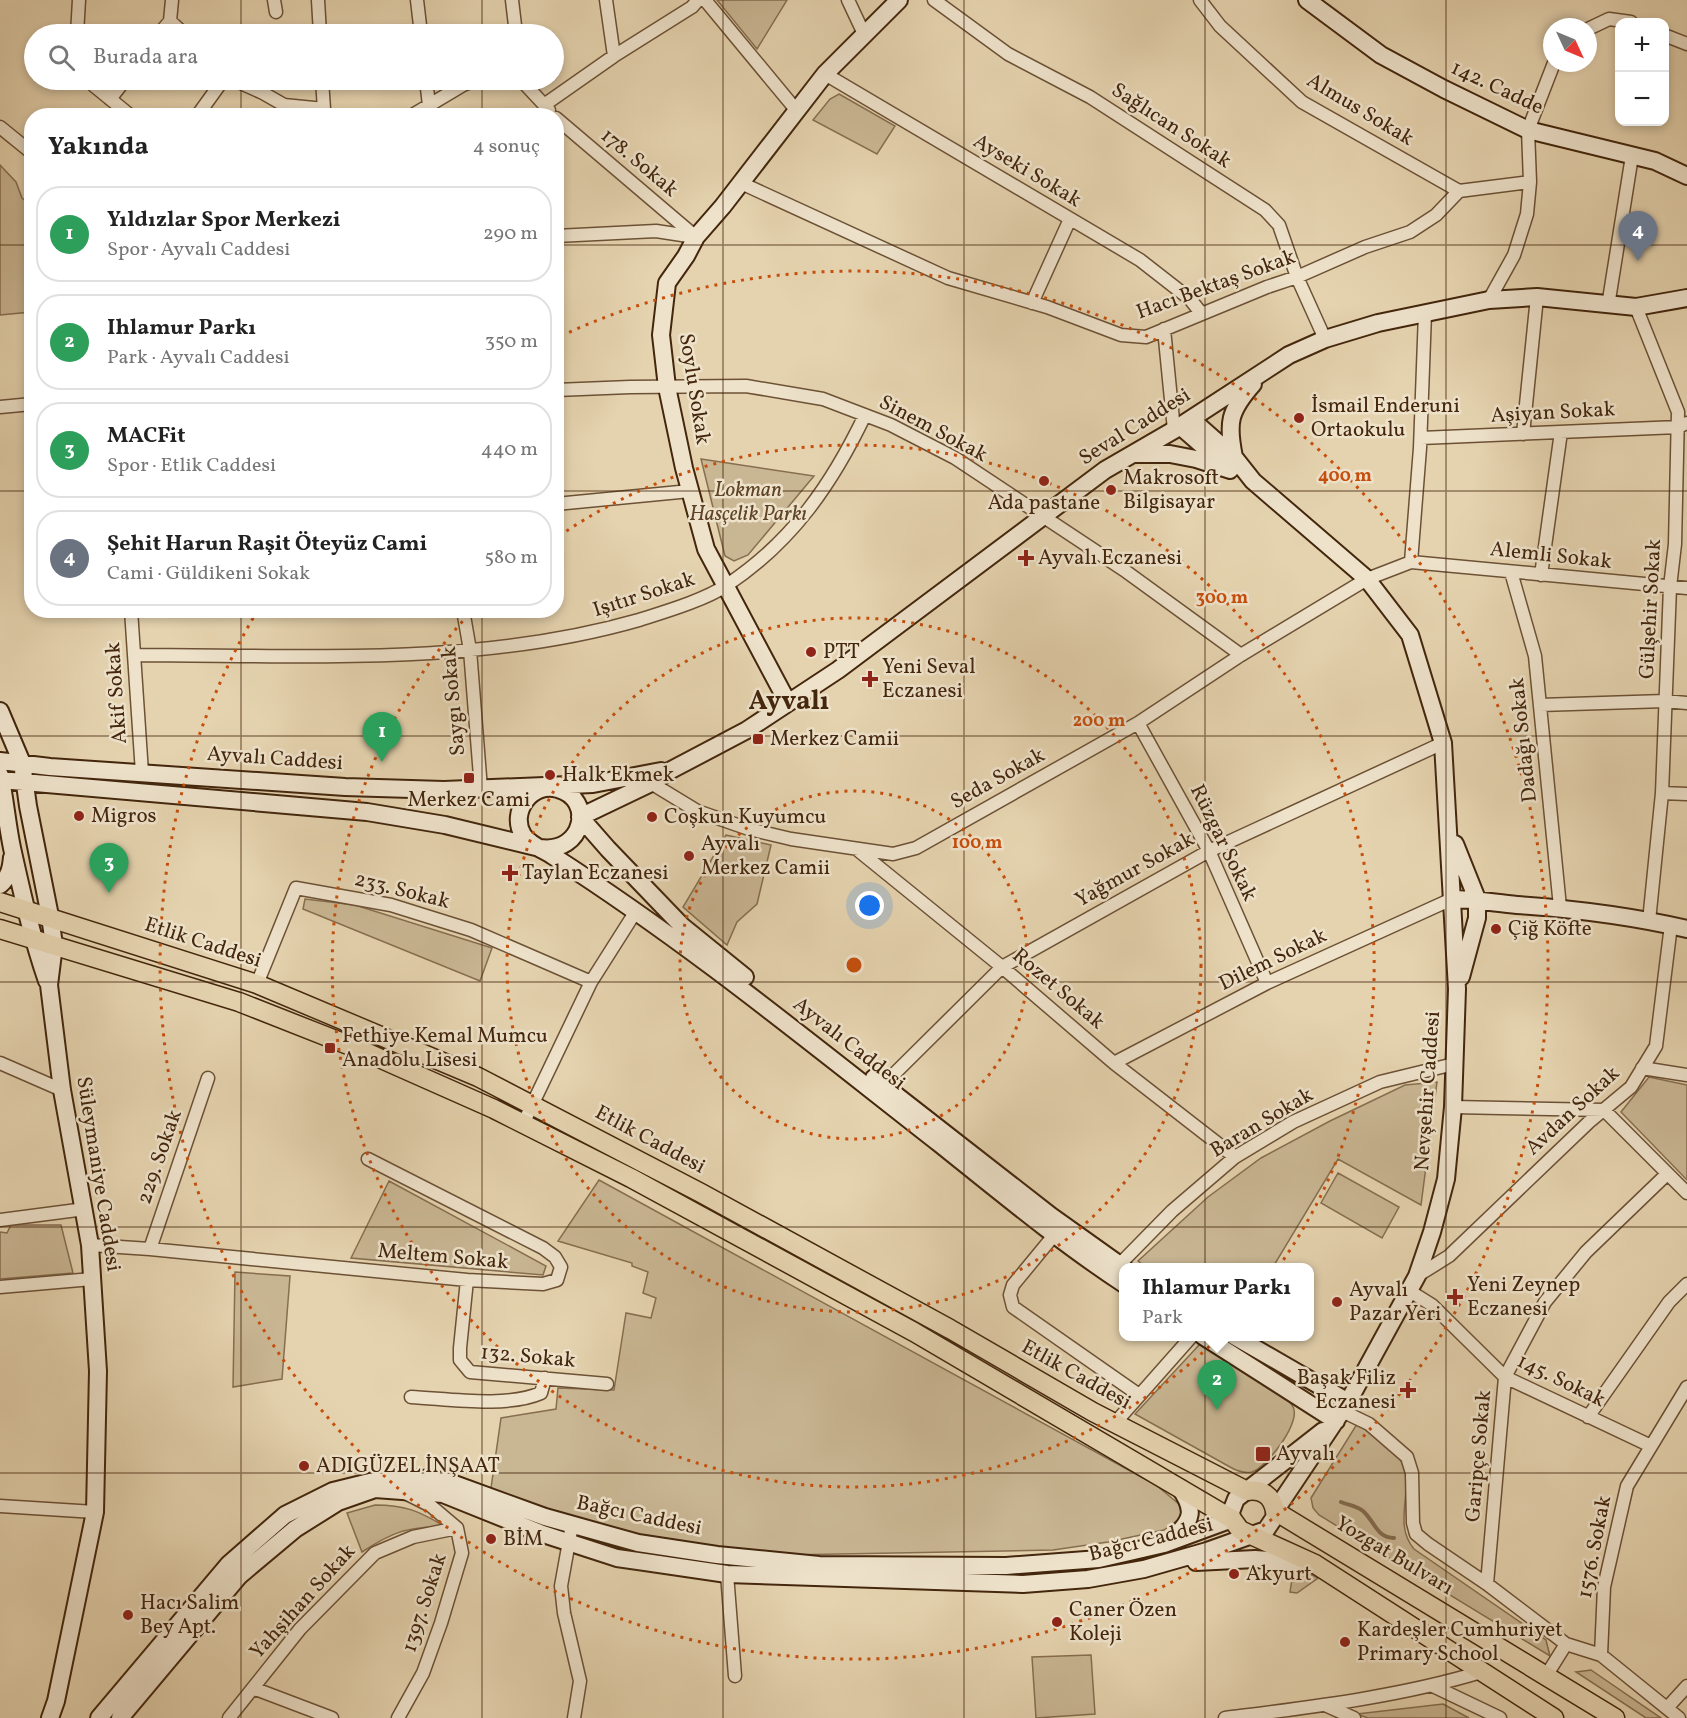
<!DOCTYPE html>
<html lang="tr">
<head>
<meta charset="utf-8">
<style>
  :root { --surface:#fff; --page:#f2f2f2; --text:#222; --muted:#767676; --line:#e0e0e0; --accent:#8f2418 }
  body { margin:0; font-family:Vollkorn,serif; background:var(--page); color:var(--text) }
  .controls { position:absolute; right:18px; top:18px; display:grid; overflow:hidden; border-radius:12px; box-shadow:0 3px 9px #0003 }
  .controls button { width:54px; height:54px; display:grid; place-items:center; padding:0; border:0; border-bottom:2px solid var(--line); background:var(--surface); color:var(--text); font:30px sans-serif }
  .compass { position:absolute; left:1543px; top:18px; width:54px; height:54px; border-radius:50%; background:var(--surface); box-shadow:0 3px 9px #0003; rotate:134deg }
  .you { position:absolute; left:870px; top:906px; width:21px; height:21px; margin:-15px; border:4px solid #fff; border-radius:50%; background:#1a73e8; box-shadow:0 0 0 9px #1a73e833 }
  .badge { display:grid; place-items:center; width:39px; height:39px; border-radius:50%; background:var(--accent); color:#fff; font-size:20px; font-weight:700 }
  .pin { position:absolute; translate:-50% -50px; filter:drop-shadow(0 2px 3px #0008) }
  .pin::after { content:''; position:absolute; top:32px; width:21px; height:18px; background:inherit; clip-path:polygon(0 0,100% 0,50% 100%) }
  .popup { position:absolute; left:1119px; top:1263px; width:195px; height:78px; box-sizing:border-box; display:grid; place-content:center; border-radius:12px; background:var(--surface); filter:drop-shadow(0 2px 4px #0005); font-size:20px; white-space:nowrap; color:var(--muted) }
  .popup b { font-size:22px; color:var(--text) }
  .popup::after { content:''; position:absolute; left:50%; top:100%; margin-left:-12px; border:12px solid transparent; border-top-color:var(--surface) }
  .list { margin:0; padding:0; list-style:none }
  h2 { display:flex; justify-content:space-between; align-items:center; height:78px; margin:0; padding:0 24px; font-size:26px }
  h2 small { font-size:20px; font-weight:400; color:var(--muted) }
  .list li { display:grid; grid-template-columns:39px 1fr auto; gap:18px; align-items:center; box-sizing:border-box; height:96px; margin:0 12px 12px; padding:0 12px; border:2px solid var(--line); border-radius:24px }
  .list b { display:block; font-size:22px; white-space:nowrap }
  .list p { margin:0; font-size:20px; white-space:nowrap; color:var(--muted) }
  .list em { font-size:20px; font-style:normal; color:var(--muted) }
  .icon { flex:none; width:33px; height:33px; fill:none; stroke:currentColor; stroke-width:2; stroke-linecap:round; stroke-linejoin:round }
  .map { position:relative; flex:none; width:1687px; height:1718px; overflow:hidden }
  .search { position:absolute; background:var(--surface); box-shadow:0 3px 9px #0003; left:24px; top:24px; width:540px; height:66px; display:flex; align-items:center; gap:15px; box-sizing:border-box; padding:0 21px; border-radius:33px; color:var(--muted); font-size:22px }
  .panel { position:absolute; background:var(--surface); box-shadow:0 3px 9px #0003; left:24px; top:108px; width:540px; height:510px; border-radius:24px }
  .map>svg:first-child { display:block }
  .green { fill:#c9b693; stroke:#866e50; stroke-width:1.5 }
  .lines { fill:none; stroke-linecap:round; stroke-linejoin:round }
  .stream { stroke:#836a4d; stroke-width:4 }
  .street-casing { stroke:#6c5135; stroke-width:15 }
  .secondary-casing { stroke:#43260c; stroke-width:20 }
  .primary-casing { stroke:#43260c; stroke-width:21 }
  .street { stroke:#eee2cb; stroke-width:12 }
  .secondary { stroke:#eee2cb; stroke-width:16 }
  .primary { stroke:#e5d3af; stroke-width:18 }
  .grid { fill:none; stroke:#43260c; stroke-width:1.5; stroke-opacity:0.55 }
  .ring { fill:none; stroke:#c74f0c; stroke-width:3; stroke-dasharray:3 6 }
  .poi-dot { fill:#8f2418; stroke:#eee2cb; stroke-width:2 }
  .labels { text-anchor:middle; dominant-baseline:central; stroke-width:5; stroke-linejoin:round; paint-order:stroke }
  .street-label { font-size:21px; fill:#43260c; stroke:#eee2cb }
  .poi-label { font-size:21px; fill:#43260c; stroke:#eee2cb; text-anchor:start }
  .park-label { font-size:21px; font-style:italic; fill:#5e4327; stroke:#eee2cb }
  .district-label { font-size:27px; font-weight:bold; fill:#43260c; stroke:#eee2cb }
  .centre { fill:#c74f0c; stroke:#eee2cb; stroke-width:3 }
  .ring-label { font-size:18px; text-anchor:middle; font-weight:bold; fill:#c74f0c; stroke:#eee2cb; stroke-width:5; stroke-linejoin:round; paint-order:stroke }
</style>
</head>
<body>
<div class="map">
<svg width="1687" height="1718" viewBox="0 0 1687 1718">
  <rect width="100%" height="100%" fill="#e5d3af"/>
  <filter id="stains"><feTurbulence type="fractalNoise" baseFrequency=".00333" numOctaves="4"/><feColorMatrix values="0 0 0 0 .2 0 0 0 0 .09 0 0 0 0 .02 0 0 0 .5 -.17"/></filter>
  <radialGradient id="worn" r=".72"><stop offset=".6" stop-color="#630" stop-opacity="0"/><stop offset="1" stop-color="#630" stop-opacity=".3"/></radialGradient>
  <path class="green" d="M717,0H787L757,49Z
    M839,94L895,126L877,154L813,120L830,99Z
    M0,165L16,182L22,198L31,205V312L0,315Z
    M701,459L814,476L748,555L734,561L725,556Z
    M726,835L771,845L757,904L737,922L727,945L683,907Z
    M305,899L355,905L492,948L480,981L303,909Z
    M1649,1077L1687,1085V1180L1621,1112Z
    M1437,1082L1421,1205L1338,1159L1273,1267L1147,1268L1138,1261L1208,1197L1261,1158L1330,1121L1405,1085Z
    M1338,1173L1399,1207L1382,1238L1321,1203Z
    M599,1180L1156,1485L1180,1505L1181,1514L1179,1519L1164,1530L1108,1542L1053,1550L785,1555L679,1543L583,1524L491,1488L501,1418L556,1409L558,1388L614,1390L626,1313L651,1318L656,1298L643,1293L648,1272L632,1266V1263L558,1241Z
    M389,1181L546,1266L543,1275L351,1258Z
    M11,1225H61L73,1273L0,1279V1232L7,1233Z
    M235,1272L290,1276L282,1379L233,1387Z
    M1200,1344C1219,1356 1239,1369 1259,1381C1270,1388 1285,1395 1292,1405C1304,1420 1267,1467 1252,1472C1244,1474 1237,1471 1230,1467L1135,1414Z
    M1357,1424C1370,1432 1392,1445 1400,1459C1417,1487 1391,1522 1414,1549L1546,1640L1550,1656L1319,1515L1313,1508L1311,1498Z
    M375,1505C405,1505 419,1511 444,1526C405,1528 394,1531 362,1552L347,1513Z
    M1294,1566L1318,1578L1297,1593L1290,1592Z
    M1091,1655L1095,1714L1036,1718L1032,1657Z
    M1591,1670L1661,1718H1646L1576,1672Z
    M1443,1704L1469,1718H1368L1357,1714Z"/>
  <g class="lines">
    <path class="stream" d="M1341,1502C1348,1505 1357,1506 1363,1511C1375,1522 1377,1538 1394,1538"/>
    <defs>
      <path id="street" d="M274,0L276,12
        M318,0L320,34
        M417,0L421,34
        M512,0L516,34
        M606,0L614,56
        M705,0L797,111
        M848,0L864,34
        M934,0L1008,54L1090,97L1265,210L1279,225L1297,277L1325,339
        M1200,0L1220,26L1302,102L1459,191
        M170,21L184,34
        M1588,29L1609,19L1631,22
        M77,34L79,0
        M159,34L170,21L172,0
        M1664,35L1687,44
        M825,74L1140,260L1190,299L1201,313
        M90,80L93,85L131,116
        M234,80L263,93L284,105L324,109
        M322,80L324,109L326,116
        M426,80L429,105
        M521,80L549,110
        M110,99L125,80
        M544,105L614,56L692,7L698,0
        M197,116L223,80
        M411,116L463,85L476,80
        M556,118L696,237
        M0,127L32,153
        M741,183L948,278L1047,307L1121,335L1146,337L1267,287L1297,277L1365,247L1410,232L1436,215L1459,191L1530,182
        M556,236L656,231L695,237
        M1489,300L1514,255L1527,214L1530,182L1528,130L1554,63
        M1032,303L1070,219
        M1608,306L1632,156
        M1636,307L1678,412L1675,544L1670,587L1662,793L1649,921
        M1164,329L1174,430
        M556,390L630,387L746,386L823,399L891,425L955,458L1124,570L1241,655
        M0,407L32,404
        M1523,434L1537,297
        M1421,438L1678,427L1687,423
        M556,504L690,491
        M1411,562L1687,588
        M1511,572L1535,656L1560,907
        M1541,575L1561,432
        M131,610L142,773
        M463,610L470,650L481,789
        M134,655C302,655 475,667 639,620C664,612 705,600 727,585C792,542 832,484 865,415
        M1540,705L1665,701L1687,703
        M1138,723L1209,851L1267,983
        M651,783L697,811L749,829L791,839L893,854L916,848L1138,723L1241,655L1367,579L1411,562L1420,448L1425,313
        M1662,793L1687,794
        M859,851L1002,967L1114,1063L1235,1157
        M257,984L296,888L391,905L471,930L591,982
        M0,1063L62,1090
        M1114,1063L1267,983L1452,899
        M1642,1068L1687,1075
        M883,1085L1002,967L1209,851L1443,743
        M1453,1107L1604,1110L1687,1193
        M523,1124L591,982L636,911
        M0,1220L85,1209
        M1055,1234L1013,1285L1010,1295L1013,1307L1139,1395
        M90,1245L150,1249L467,1280L543,1284L557,1280L561,1267L555,1257L543,1248L368,1159
        M150,1249L208,1078
        M1119,1265L1172,1211L1235,1157L1293,1122L1380,1082L1454,1064
        M1417,1276L1449,1256L1589,1122L1631,1087L1656,1046L1671,925
        M467,1280L460,1348V1360L470,1372L607,1384
        M0,1287L92,1279
        M1408,1290L1432,1305L1505,1377L1651,1446
        M411,1397C450,1399 506,1408 541,1393L545,1378
        M1342,1411L1369,1424L1407,1457L1412,1473L1413,1523L1416,1534L1428,1544L1487,1584L1566,1644
        M1588,1417L1669,1302L1687,1284
        M1115,1423L1192,1336
        M0,1506L95,1512
        M572,1525L561,1586L564,1613L580,1681L574,1718
        M727,1574L735,1676
        M1487,1584L1505,1377L1545,1302L1586,1252L1667,1174
        M1601,1655L1679,1718
        M1546,1676L1566,1644L1601,1655L1604,1587L1627,1486L1687,1387
        M1433,1686L1500,1718
        M253,1688L332,1718
        M1325,1705L1354,1718
        M1667,1708L1687,1686
        M229,1718L300,1629L375,1553L413,1537L457,1528
        M398,1718L423,1673L441,1623L462,1553L457,1528L431,1506L405,1493
        M1225,1718C1311,1707 1398,1697 1481,1672"/>
      <path id="secondary" d="M1307,0L1381,55L1444,89L1528,130L1655,161L1687,176
        M1180,426L1226,466
        M1134,454H1170L1196,459L1230,470
        M1234,457C1227,423 1229,411 1253,384
        M788,703L706,549L684,468L667,387L661,335L667,283L686,256L696,237L723,206L825,74L899,0
        M0,711L22,763L28,806L50,916L54,945L49,985L62,1090L90,1245L98,1371L95,1512L56,1701L50,1718
        M0,761L50,767L345,787L444,790L593,784L661,771
        M0,775C5,799 7,824 12,848C22,893 32,938 47,981
        M0,780L367,812L445,825L540,848C584,854 595,799 558,789C532,781 509,812 523,835C530,845 544,850 553,856C689,943 813,1045 940,1144C1000,1192 1060,1242 1124,1284
        M580,817L651,783L671,770L747,730L838,670L1105,470L1174,430L1289,355L1325,339L1378,323L1489,300L1537,297L1636,307L1687,298
        M580,817L608,849L682,926L745,977
        M1455,844L1477,899V918L1461,977
        M0,885C9,877 11,869 12,857
        M1452,899C1474,899 1495,903 1517,905C1574,909 1631,916 1687,929
        M874,1078L1051,1216L1124,1268
        M1203,1336L1336,1421
        M1234,1336L1348,1402
        M1173,1538C1193,1520 1195,1510 1180,1488
        M1196,1562L1255,1559L1308,1563
        M99,1718L229,1564L285,1515L333,1491L394,1476L446,1481L545,1517L638,1543L717,1555L819,1565L1006,1566L1099,1559L1164,1544L1232,1519L1231,1512L1236,1499L1323,1431
        M120,1718L239,1576L295,1529L338,1502L375,1489L443,1494L540,1533L617,1558L645,1562L727,1574L1023,1584L1088,1579L1144,1569L1207,1551L1266,1530L1274,1518L1275,1511L1348,1402L1417,1276L1432,1232L1446,1179L1453,1107L1457,989L1443,743L1410,635L1367,579L1253,481L1234,457L1191,419"/>
      <path id="primary" d="M0,902L257,984L478,1077L701,1193L950,1329L1093,1412L1247,1491C1262,1489 1272,1495 1275,1511L1615,1718
        M0,929L239,1002L361,1050L494,1109L631,1178L914,1332L1232,1519L1240,1530L1315,1564L1554,1718"/>
    </defs>
    <use href="#street" class="street-casing"/>
    <use href="#secondary" class="secondary-casing"/>
    <use href="#primary" class="primary-casing"/>
    <use href="#street" class="street"/>
    <use href="#secondary" class="secondary"/>
    <use href="#primary" class="primary"/>
  </g>
  <path class="grid" d="M241,0V34M482,0V34M723,0V1718M964,0V1718M1205,0V1718M1446,0V1718M241,80V116M482,80V116M0,245H32M556,245H1687M0,491H32M556,491H1687M241,610V1718M482,610V1718M0,736H1687M0,982H1687M0,1227H1687M0,1473H1687"/>
  <g class="ring">
    <circle cx="854" cy="965" r="174"/>
    <circle cx="854" cy="965" r="347"/>
    <path d="M559 536A521 521 0 1 1 470 613"/>
    <path d="M561 336A694 694 0 1 1 256 613"/>
  </g>
  <g class="poi-dot">
    <circle cx="1299" cy="418" r="6"/>
    <circle cx="1044" cy="481" r="6"/>
    <circle cx="1111" cy="490" r="6"/>
    <path d="M1023 549h6v6h6v6h-6v6h-6v-6h-6v-6h6z"/>
    <circle cx="811" cy="652" r="6"/>
    <path d="M867 670h6v6h6v6h-6v6h-6v-6h-6v-6h6z"/>
    <rect x="752" y="733" width="12" height="12" rx="3"/>
    <circle cx="550" cy="775" r="6"/>
    <rect x="463" y="772" width="12" height="12" rx="3"/>
    <circle cx="79" cy="816" r="6"/>
    <circle cx="652" cy="817" r="6"/>
    <circle cx="689" cy="856" r="6"/>
    <path d="M507 864h6v6h6v6h-6v6h-6v-6h-6v-6h6z"/>
    <circle cx="1496" cy="929" r="6"/>
    <rect x="324" y="1042" width="12" height="12" rx="3"/>
    <path d="M1452 1288h6v6h6v6h-6v6h-6v-6h-6v-6h6z"/>
    <circle cx="1337" cy="1302" r="6"/>
    <path d="M1405 1381h6v6h6v6h-6v6h-6v-6h-6v-6h6z"/>
    <rect x="1255" y="1446" width="16" height="16" rx="3"/>
    <circle cx="304" cy="1466" r="6"/>
    <circle cx="491" cy="1539" r="6"/>
    <circle cx="1234" cy="1574" r="6"/>
    <circle cx="128" cy="1615" r="6"/>
    <circle cx="1057" cy="1622" r="6"/>
    <circle cx="1345" cy="1642" r="6"/>
  </g>
  <g class="labels">
    <g class="street-label">
      <text transform="translate(1497 88) rotate(25)">142. Cadde</text>
      <text transform="translate(1360 110) rotate(31)">Almus Sokak</text>
      <text transform="translate(1171 126) rotate(33)">Sağlıcan Sokak</text>
      <text transform="translate(639 163) rotate(40)">178. Sokak</text>
      <text transform="translate(1027 171) rotate(31)">Ayseki Sokak</text>
      <text transform="translate(1216 285) rotate(-20)">Hacı Bektaş Sokak</text>
      <text transform="translate(694 389) rotate(81)">Soylu Sokak</text>
      <text transform="translate(1553 413) rotate(-3)">Aşiyan Sokak</text>
      <text transform="translate(1135 427) rotate(-32)">Seval Caddesi</text>
      <text transform="translate(933 429) rotate(28)">Sinem Sokak</text>
      <text transform="translate(1551 556) rotate(6)">Alemli Sokak</text>
      <text transform="translate(644 595) rotate(-18)">Işıtır Sokak</text>
      <text transform="translate(1651 609) rotate(-87)">Gülşehir Sokak</text>
      <text transform="translate(117 693) rotate(-94)">Akif Sokak</text>
      <text transform="translate(454 701) rotate(-95)">Saygı Sokak</text>
      <text transform="translate(1524 740) rotate(-96)">Dadağı Sokak</text>
      <text transform="translate(275 759) rotate(4)">Ayvalı Caddesi</text>
      <text transform="translate(998 779) rotate(-29)">Seda Sokak</text>
      <text transform="translate(1223 843) rotate(64)">Rüzgar Sokak</text>
      <text transform="translate(1135 870) rotate(-29)">Yağmur Sokak</text>
      <text transform="translate(402 891) rotate(14)">233. Sokak</text>
      <text transform="translate(203 943) rotate(18)">Etlik Caddesi</text>
      <text transform="translate(1273 960) rotate(-26)">Dilem Sokak</text>
      <text transform="translate(1058 989) rotate(40)">Rozet Sokak</text>
      <text transform="translate(849 1044) rotate(38)">Ayvalı Caddesi</text>
      <text transform="translate(1428 1091) rotate(-86)">Nevşehir Caddesi</text>
      <text transform="translate(1573 1111) rotate(-43)">Avdan Sokak</text>
      <text transform="translate(1262 1123) rotate(-31)">Baran Sokak</text>
      <text transform="translate(650 1140) rotate(28)">Etlik Caddesi</text>
      <text transform="translate(160 1157) rotate(-71)">229. Sokak</text>
      <text transform="translate(98 1174) rotate(81)">Süleymaniye Caddesi</text>
      <text transform="translate(443 1257) rotate(5)">Meltem Sokak</text>
      <text transform="translate(528 1357) rotate(5)">132. Sokak</text>
      <text transform="translate(1076 1375) rotate(29)">Etlik Caddesi</text>
      <text transform="translate(1561 1381) rotate(26)">145. Sokak</text>
      <text transform="translate(1479 1456) rotate(-85)">Garipçe Sokak</text>
      <text transform="translate(639 1516) rotate(12)">Bağcı Caddesi</text>
      <text transform="translate(1151 1540) rotate(-14)">Bağcı Caddesi</text>
      <text transform="translate(1595 1547) rotate(-79)">1576. Sokak</text>
      <text transform="translate(1394 1556) rotate(31)">Yozgat Bulvarı</text>
      <text transform="translate(303 1602) rotate(-48)">Yahşihan Sokak</text>
      <text transform="translate(425 1603) rotate(-72)">1397. Sokak</text>
    </g>
    <g class="poi-label">
      <text x="1311" y="406">İsmail Enderuni<tspan x="1311" dy="24">Ortaokulu</tspan></text>
      <text x="1123" y="478">Makrosoft<tspan x="1123" dy="24">Bilgisayar</tspan></text>
      <text x="1044" y="503" text-anchor="middle">Ada pastane</text>
      <text x="1038" y="558">Ayvalı Eczanesi</text>
      <text x="823" y="652">PTT</text>
      <text x="882" y="667">Yeni Seval<tspan x="882" dy="24">Eczanesi</tspan></text>
      <text x="770" y="739">Merkez Camii</text>
      <text x="562" y="775">Halk Ekmek</text>
      <text x="469" y="800" text-anchor="middle">Merkez Cami</text>
      <text x="91" y="816">Migros</text>
      <text x="664" y="817">Coşkun Kuyumcu</text>
      <text x="701" y="844">Ayvalı<tspan x="701" dy="24">Merkez Camii</tspan></text>
      <text x="522" y="873">Taylan Eczanesi</text>
      <text x="1508" y="929">Çiğ Köfte</text>
      <text x="342" y="1036">Fethiye Kemal Mumcu<tspan x="342" dy="24">Anadolu Lisesi</tspan></text>
      <text x="1467" y="1285">Yeni Zeynep<tspan x="1467" dy="24">Eczanesi</tspan></text>
      <text x="1349" y="1290">Ayvalı<tspan x="1349" dy="24">Pazar Yeri</tspan></text>
      <text x="1396" y="1378" text-anchor="end">Başak Filiz<tspan x="1396" dy="24">Eczanesi</tspan></text>
      <text x="1276" y="1454">Ayvalı</text>
      <text x="316" y="1466">ADIGÜZEL İNŞAAT</text>
      <text x="503" y="1539">BİM</text>
      <text x="1246" y="1574">Akyurt</text>
      <text x="140" y="1603">Hacı Salim<tspan x="140" dy="24">Bey Apt.</tspan></text>
      <text x="1069" y="1610">Caner Özen<tspan x="1069" dy="24">Koleji</tspan></text>
      <text x="1357" y="1630">Kardeşler Cumhuriyet<tspan x="1357" dy="24">Primary School</tspan></text>
    </g>
    <g class="park-label">
      <text x="748" y="490">Lokman<tspan x="748" dy="24">Hasçelik Parkı</tspan></text>
    </g>
    <g class="district-label">
      <text x="789" y="702">Ayvalı</text>
    </g>
  </g>
  <circle cx="854" cy="965" r="9" class="centre"/>
  <g class="ring-label">
    <text x="1345" y="481">400 m</text>
    <text x="1222" y="603">300 m</text>
    <text x="1099" y="726">200 m</text>
    <text x="977" y="848">100 m</text>
  </g>
  <rect width="100%" height="100%" filter="url(#stains)"/>
  <rect width="100%" height="100%" fill="url(#worn)"/>
</svg>
<div class="controls">
<button>+</button>
<button>−</button>
</div>
<svg class="compass" viewBox="-18 -18 36 36"><path d="M0-13l5 13h-10z" fill="#e53935"/><path d="M0 13l5-13h-10z" fill="#767676"/></svg>
<div class="you"></div>
<div class="pin badge" style="left:382px;top:762px;background:#2e9e5b">1</div>
<div class="pin badge" style="left:1217px;top:1410px;background:#2e9e5b">2</div>
<div class="popup"><b>Ihlamur Parkı</b>Park</div>
<div class="pin badge" style="left:109px;top:893px;background:#2e9e5b">3</div>
<div class="pin badge" style="left:1638px;top:261px;background:#6b7280">4</div>
<div class="search"><svg class="icon" aria-label="search" viewBox="0 0 24 24"><circle cx="10" cy="10" r="6"/><path d="M15 15l6 6"/></svg>Burada ara</div>
<section class="panel">
<h2>Yakında<small>4 sonuç</small></h2>
<ul class="list">
<li><span class="badge" style="background:#2e9e5b">1</span><div><b>Yıldızlar Spor Merkezi</b><p>Spor · Ayvalı Caddesi</p></div><em>290 m</em></li>
<li><span class="badge" style="background:#2e9e5b">2</span><div><b>Ihlamur Parkı</b><p>Park · Ayvalı Caddesi</p></div><em>350 m</em></li>
<li><span class="badge" style="background:#2e9e5b">3</span><div><b>MACFit</b><p>Spor · Etlik Caddesi</p></div><em>440 m</em></li>
<li><span class="badge" style="background:#6b7280">4</span><div><b>Şehit Harun Raşit Öteyüz Cami</b><p>Cami · Güldikeni Sokak</p></div><em>580 m</em></li>
</ul>
</section>
</div>
</body>
</html>
